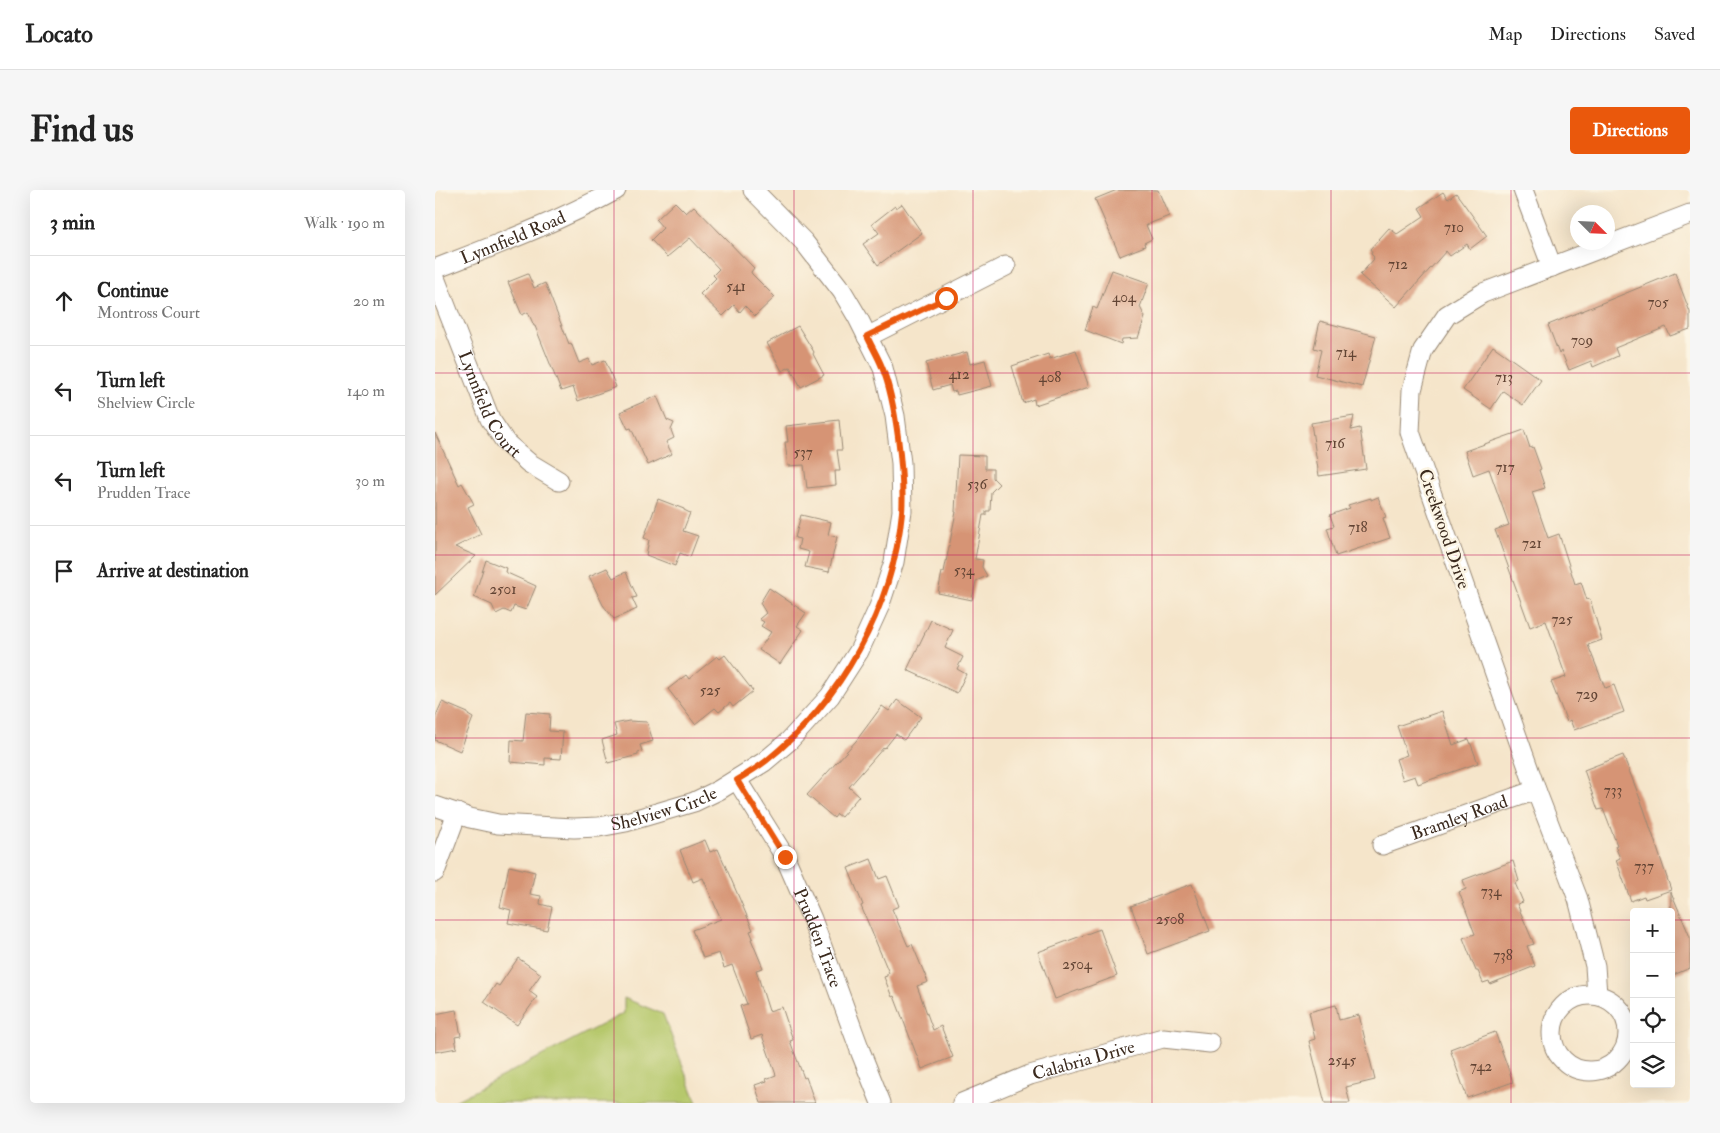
<!DOCTYPE html>
<html lang="en">
<head>
<meta charset="utf-8">
<style>
  :root { --surface:#fff; --page:#f6f6f6; --text:#222; --muted:#767676; --line:#e0e0e0; --accent:#ea580c }
  body { margin:0; font-family:"IM FELL Double Pica",serif; background:var(--page); color:var(--text) }
  .controls { position:absolute; right:15px; bottom:15px; display:grid; overflow:hidden; border-radius:5px; box-shadow:0 5px 20px #0002 }
  .controls button { width:45px; height:45px; display:grid; place-items:center; padding:0; border:0; border-bottom:1px solid var(--line); background:var(--surface); color:var(--text); font:25px sans-serif }
  .compass { position:absolute; left:1135px; top:15px; width:45px; height:45px; border-radius:50%; background:var(--surface); box-shadow:0 5px 20px #0002; rotate:114deg }
  .stop { position:absolute; width:15px; height:15px; margin:-11px; border:4px solid #ea580c; border-radius:50%; background:#fff }
  .stop.end { background:#ea580c; border-color:#fff; box-shadow:0 1px 5px #0008 }
  .list { margin:0; padding:0; list-style:none }
  h2 { display:flex; justify-content:space-between; align-items:center; height:65px; margin:0; padding:0 20px; font-size:21px }
  h2 small { font-size:16px; font-weight:400; color:var(--muted) }
  .list li { display:grid; grid-template-columns:32px 1fr auto; gap:15px; align-items:center; box-sizing:border-box; height:90px; padding:0 20px; border-top:1px solid var(--line) }
  .list b { display:block; font-size:19px; white-space:nowrap }
  .list p { margin:0; font-size:16px; white-space:nowrap; color:var(--muted) }
  .list em { font-size:16px; font-style:normal; color:var(--muted) }
  .icon { flex:none; width:28px; height:28px; fill:none; stroke:currentColor; stroke-width:2; stroke-linecap:round; stroke-linejoin:round }
  .map { position:relative; flex:none; width:1255px; height:913px; overflow:hidden; border-radius:5px }
  header { display:flex; align-items:center; gap:30px; box-sizing:border-box; height:70px; padding:0 25px; background:var(--surface); border-bottom:1px solid var(--line) }
  header strong { font-size:24px }
  nav { display:flex; gap:28px; margin-inline-start:auto; font-size:18px }
  .intro { display:flex; align-items:center; justify-content:space-between; box-sizing:border-box; height:120px; padding:0 30px }
  h1 { margin:0; font-size:35px }
  .button { padding:12px 22px; border-radius:5px; background:var(--accent); color:#fff; font-size:18px; font-weight:700 }
  main { display:flex; gap:30px; padding:0 30px }
  aside { flex:1; background:var(--surface); border-radius:5px; box-shadow:0 5px 20px #0002 }
  .map>svg:first-child { display:block }
  .green { fill:#b6c86c; stroke:#787945 }
  .building { fill:#d69475 }
  .lines { fill:none; stroke-linecap:round; stroke-linejoin:round }
  .minor-casing { stroke:#988874; stroke-width:21 }
  .minor { stroke:#fff; stroke-width:19 }
  .route { stroke:#ea580c; stroke-width:6 }
  .grid { fill:none; stroke:#c2185b; stroke-width:1; stroke-opacity:0.55 }
  .labels { text-anchor:middle; dominant-baseline:central; stroke-width:5; stroke-linejoin:round; paint-order:stroke }
  .number-label { font-size:15px; fill:#624434 }
  .street-label { font-size:18px; fill:#3b2a1e; stroke:#fcf5e5 }
</style>
</head>
<body>
<header>
<strong>Locato</strong>
<nav><a>Map</a><a>Directions</a><a>Saved</a></nav>
</header>
<div class="intro"><h1>Find us</h1><a class="button">Directions</a></div>
<main>
<aside>
<h2>3 min<small>Walk · 190 m</small></h2>
<ul class="list">
<li><svg class="icon" aria-label="ahead" viewBox="0 0 24 24"><path d="M12 20V5M6 11l6-6 6 6"/></svg><div><b>Continue</b><p>Montross Court</p></div><em>20 m</em></li>
<li><svg class="icon" aria-label="left" viewBox="0 0 24 24"><path d="M17 20v-9H6M10 6l-5 5 5 5"/></svg><div><b>Turn left</b><p>Shelview Circle</p></div><em>140 m</em></li>
<li><svg class="icon" aria-label="left" viewBox="0 0 24 24"><path d="M17 20v-9H6M10 6l-5 5 5 5"/></svg><div><b>Turn left</b><p>Prudden Trace</p></div><em>30 m</em></li>
<li><svg class="icon" aria-label="arrive" viewBox="0 0 24 24"><path d="M6 21V4h12l-3 4 3 4H6"/></svg><div><b>Arrive at destination</b></div></li>
</ul>
</aside>
<div class="map">
<svg width="1255" height="913" viewBox="0 0 1255 913">
  <rect width="100%" height="100%" fill="#fcf5e5"/>
  <filter id="ink" filterUnits="userSpaceOnUse"><feTurbulence type="fractalNoise" baseFrequency=".02" numOctaves="2"/><feDisplacementMap in="SourceGraphic" scale="10" xChannelSelector="R" yChannelSelector="G"/><feConvolveMatrix kernelMatrix="1 2 1 2 8 2 1 2 1" color-interpolation-filters="sRGB"/></filter>
  <filter id="wash" filterUnits="userSpaceOnUse"><feTurbulence type="fractalNoise" baseFrequency=".0096" numOctaves="4" result="noise"/><feDisplacementMap in="SourceGraphic" scale="20" xChannelSelector="R" yChannelSelector="G"/><feGaussianBlur stdDeviation="1.12" result="paint"/><feColorMatrix in="noise" values="0 0 0 0 0 0 0 0 0 0 0 0 0 0 0 0 0 1.4 0 .05"/><feComposite in="paint" operator="in"/></filter>
  <g filter="url(#wash)">
    <rect width="100%" height="100%" fill="#f5e5ca"/>
    <path class="green" d="M189,808L228,824L262,913H16L189,823Z"/>
    <g id="blocks">
      <path class="building" d="M682,0H723L734,26L711,35L717,49L709,53L710,56L685,66L660,9Z
        M1008,2L1013,9L1021,3L1052,46L1035,59L1032,54L1015,66L1011,61L961,117L925,85L939,69H938L939,67L936,64L937,62L935,59L954,38L962,44L989,26L984,18Z
        M240,12L251,23L259,16L319,78L316,82L317,84L340,107L320,126L310,116L305,122L299,115L288,126L265,104L281,88L278,85L284,79L255,48L232,67L216,50L228,38L221,30Z
        M467,14L487,43L443,75L428,54L444,43L437,34L460,16L461,18Z
        M677,80L714,93L705,117L710,127L703,148L687,149L686,154L650,140L658,117L662,119Z
        M1240,83L1255,122V139L1235,146L1231,137L1180,158L1183,166L1158,177L1156,171L1134,180L1126,161L1124,164L1113,135Z
        M93,84L99,98L110,93L134,154L136,153L144,173L154,169L157,175L170,170L181,197L143,211L138,197L126,201L100,136H99L93,122L87,125L73,92Z
        M885,131L941,146L927,197L880,185L886,160L879,158Z
        M363,136L379,162L378,164L389,185L366,197L355,177L347,181L332,153Z
        M1058,156L1106,190L1088,215L1068,201L1056,219L1028,200Z
        M641,160L654,197L600,215L599,209L588,213L577,176L613,164L615,169Z
        M532,162L535,174L550,170L557,196L522,205L521,201L517,202L515,195L498,200L491,173Z
        M222,206L232,230L239,233L236,240L239,248L231,252L237,264L213,275L196,238L193,239L185,222Z
        M919,226L916,240L925,238L931,279L884,286L876,233Z
        M404,230L407,260H402L405,281H400L401,295L372,298L369,275L353,276L350,252H353L351,236Z
        M1089,240L1095,258L1098,257L1106,279L1104,280L1110,298L1097,302L1113,348L1124,344L1140,394L1146,392L1152,410L1155,409L1167,450L1153,455L1170,498L1179,495L1189,522L1139,540L1135,530L1132,532L1116,492L1131,487L1111,431L1095,437L1060,340L1074,335L1054,279L1038,285L1030,261Z
        M0,243L24,295L27,293L39,314L33,317L46,344L20,357L41,366L0,405Z
        M523,265L550,266V279H558V288L564,294L556,302L555,321H551V325H548L540,369L548,370L547,377L552,386L541,391L537,410L503,403L507,382H509L521,322H520Z
        M943,307L951,327L948,328L955,348L901,366L892,338L899,336L895,325L915,318L913,315L936,308V310Z
        M223,309L249,319V320L255,323L248,341L263,346L255,367L245,363L240,376L211,365L214,350L209,348Z
        M366,325L396,332L393,345L402,347L394,382L370,377L374,362L363,359L365,349L360,348Z
        M51,370L71,378L70,382L101,396L91,420L79,416L76,423L69,420L61,424L57,415L39,407Z
        M172,378L178,388L191,382L202,407L197,408L202,419L179,429L168,415L154,386Z
        M334,398L371,423L362,436L368,440L345,474L324,460L336,442L326,436L329,432L324,429L331,423L325,413Z
        M496,430L518,440L510,458L528,467L522,479L531,484L522,503L472,480Z
        M290,465L318,501L298,517L295,513L284,522L280,518L260,534L233,499L251,485L254,489L282,466L285,469Z
        M462,510L486,527L469,550L461,544L450,558L449,557L414,597L424,606L406,627L402,624L399,628L372,605L421,551L447,516L454,521Z
        M7,512L33,523V525L38,528L25,561L0,550V528Z
        M1007,521L1018,555L1034,549L1043,573L983,594L980,586L968,590L961,569L972,565L962,536Z
        M91,522L115,524L114,541L128,542L126,569L110,568V575L75,572L76,550L88,551Z
        M194,531L212,532L218,551L205,555L207,561L203,562V565L173,573L167,550L182,545L179,534Z
        M1188,565L1209,619L1236,700L1210,709L1209,706L1196,711L1181,670L1185,668L1180,656L1182,655L1168,619L1163,620L1149,580Z
        M270,650L275,662L283,659L318,740L315,741L318,748L316,749L328,778L321,780L334,821L347,817L358,850L355,851L369,888L371,887L380,913H326L320,895L332,891L331,889L341,885L327,845L316,849L305,816L312,814L297,775L289,778L284,763L268,768L257,740L286,729L268,688L258,692L245,660Z
        M436,669L444,689L452,686L464,716L457,719L473,756L477,754L493,792L482,796L498,840L506,836L518,867L487,879L459,806L457,807L449,787L452,786V784L454,783L426,716L428,715L413,678Z
        M1078,671L1084,691L1080,693L1088,712L1082,714L1099,754L1092,756L1100,776L1055,794L1054,791L1048,793L1043,781H1041L1028,748L1040,744L1024,702L1031,699L1028,690Z
        M74,676L100,682L95,704L106,706L105,714L117,717L112,740L73,733L76,720L65,717Z
        M757,694L775,741L713,764L696,716Z
        M1236,702L1255,747V778L1236,786Z
        M665,739L682,786L620,809L603,762Z
        M83,768L106,784L94,801L102,807L82,835L49,812L61,794L64,796Z
        M901,815L904,830L924,825L940,890L911,897L915,913H890L874,851L880,849L874,822Z
        M21,820L26,846L20,847L22,858L0,862V824Z
        M1060,842L1078,892L1032,908L1015,859Z"/>
    </g>
  </g>
  <g filter="url(#ink)">
    <use href="#blocks" fill-opacity="0" stroke="#988874" stroke-width="1"/>
    <g class="lines">
      <defs>
        <g id="minor">
          <path d="M1088,0L1117,77"/>
          <path id="s1" d="M0,79C61,55 123,32 181,0"/>
          <path id="s2" d="M0,88L55,229L71,253L94,273L124,291"/>
          <path d="M432,147L571,76"/>
          <path id="s3" d="M302,590L350,667L377,729L426,863L446,913"/>
          <path id="s4" d="M0,616L35,628L63,634L139,638L164,637L191,632L259,612L284,600L329,572L354,551L395,506L424,461L444,417L459,372L467,321L466,273L460,226L448,178L423,128L407,101L369,52L318,0"/>
          <path id="s5" d="M947,655L1101,600"/>
          <path d="M0,682L22,623"/>
          <path d="M1162,805L1160,776L1143,709L1101,600L975,242L977,200L988,160L1012,125L1048,103L1255,24"/>
          <circle cx="1155" cy="843" r="38"/>
          <path id="s6" d="M527,913L595,885L728,848L775,853"/>
        </g>
      </defs>
      <use href="#minor" class="minor-casing"/>
      <use href="#minor" class="minor"/>
    </g>
  </g>
  <g class="lines" filter="url(#ink)">
    <path class="route" d="M350,667L302,590C312,584 322,578 331,571C406,511 458,418 467,322C469,298 466,271 463,247C460,224 456,199 447,177C443,167 437,157 432,146L511,108"/>
  </g>
  <path class="grid" d="M179,0V913M359,0V913M538,0V913M717,0V913M896,0V913M1076,0V913M0,183H1255M0,365H1255M0,548H1255M0,730H1199M1236,730H1255"/>
  <g class="labels">
    <g class="number-label">
      <text x="1019" y="37">710</text>
      <text x="963" y="74">712</text>
      <text x="301" y="96">541</text>
      <text x="689" y="107">404</text>
      <text x="1223" y="112">705</text>
      <text x="1147" y="150">709</text>
      <text x="911" y="162">714</text>
      <text x="524" y="184">412</text>
      <text x="615" y="187">408</text>
      <text x="1069" y="187">713</text>
      <text x="900" y="253">716</text>
      <text x="368" y="262">537</text>
      <text x="1070" y="277">717</text>
      <text x="542" y="294">536</text>
      <text x="923" y="337">718</text>
      <text x="1097" y="353">721</text>
      <text x="529" y="380">534</text>
      <text x="68" y="399">2501</text>
      <text x="1127" y="429">725</text>
      <text x="275" y="500">525</text>
      <text x="1152" y="504">729</text>
      <text x="1178" y="600">733</text>
      <text x="1209" y="676">737</text>
      <text x="1056" y="701">734</text>
      <text x="735" y="729">2508</text>
      <text x="1068" y="765">738</text>
      <text x="642" y="774">2504</text>
      <text x="907" y="870">2545</text>
      <text x="1046" y="876">742</text>
    </g>
    <g class="street-label">
      <text stroke="none"><textPath href="#s1" startOffset="84">Lynnfield Road</textPath></text>
      <text stroke="none"><textPath href="#s2" startOffset="138">Lynnfield Court</textPath></text>
      <text transform="translate(1009 339) rotate(71)">Creekwood Drive</text>
      <text stroke="none"><textPath href="#s4" startOffset="234">Shelview Circle</textPath></text>
      <text stroke="none"><textPath href="#s5" startOffset="82">Bramley Road</textPath></text>
      <text stroke="none"><textPath href="#s3" startOffset="178">Prudden Trace</textPath></text>
      <text stroke="none"><textPath href="#s6" startOffset="129">Calabria Drive</textPath></text>
    </g>
  </g>
</svg>
<div class="controls">
<button>+</button>
<button>−</button>
<button><svg class="icon" aria-label="locate" viewBox="0 0 24 24"><circle cx="12" cy="12" r="6"/><path d="M12 2v4M12 18v4M2 12h4M18 12h4"/></svg></button>
<button><svg class="icon" aria-label="layers" viewBox="0 0 24 24"><path d="M12 4l9 5-9 5-9-5zM3 14l9 5 9-5"/></svg></button>
</div>
<svg class="compass" viewBox="-18 -18 36 36"><path d="M0-13l5 13h-10z" fill="#e53935"/><path d="M0 13l5-13h-10z" fill="#767676"/></svg>
<div class="stop" style="left:511px;top:108px"></div>
<div class="stop end" style="left:350px;top:667px"></div>
</div>
</main>
</body>
</html>
